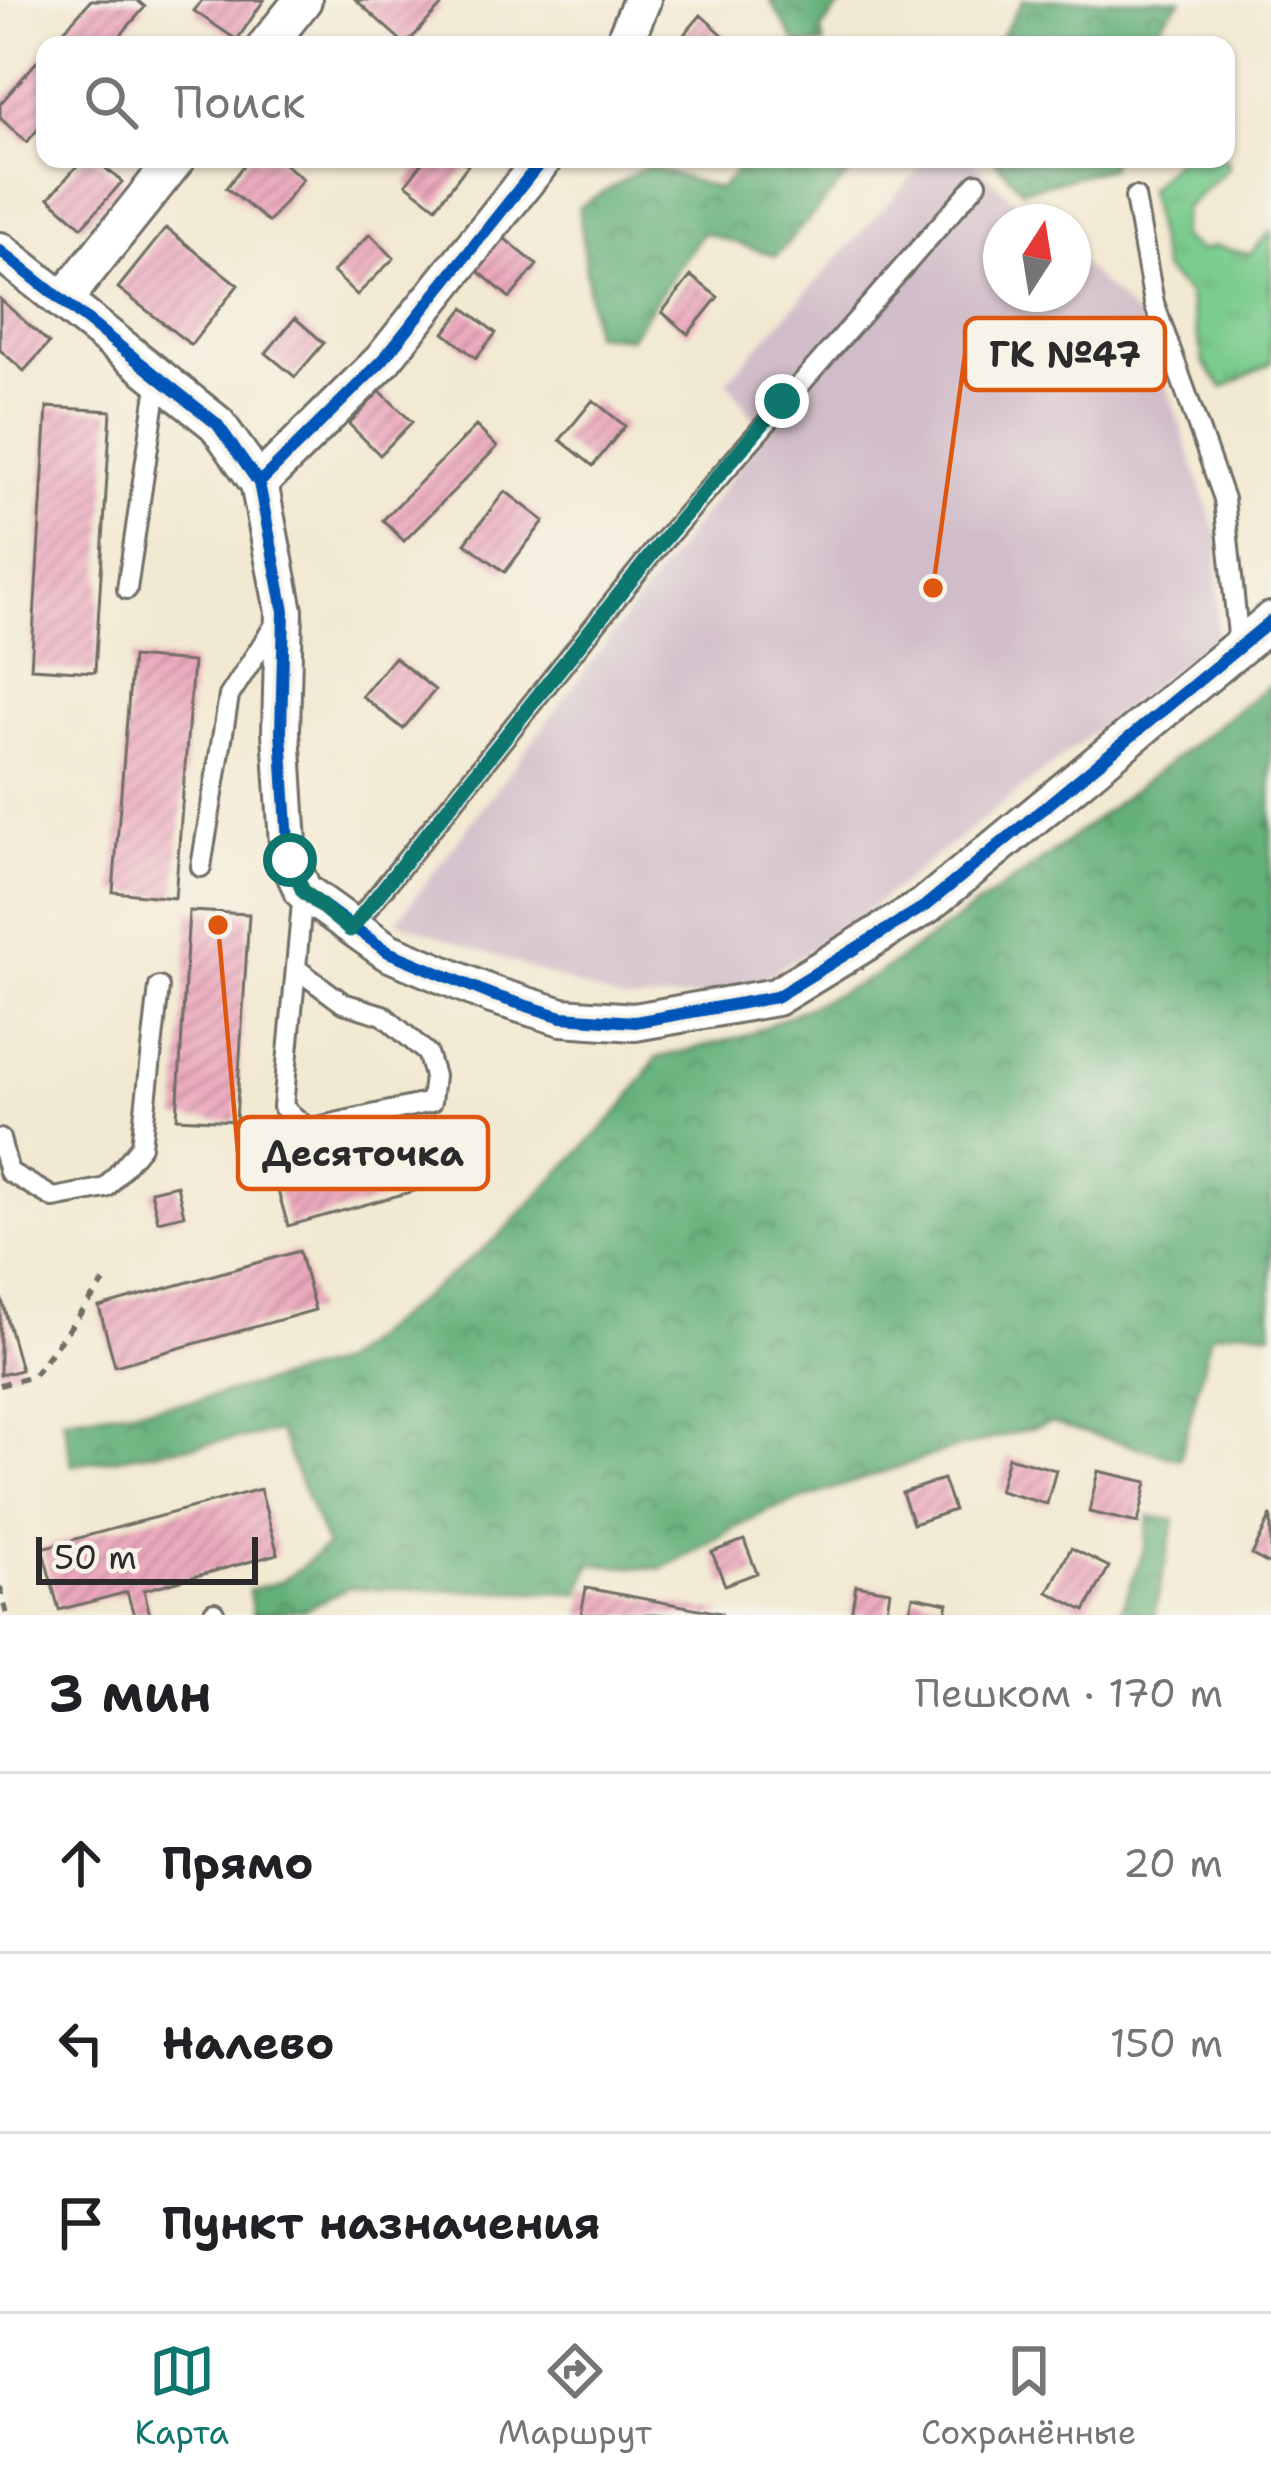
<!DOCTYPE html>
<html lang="ru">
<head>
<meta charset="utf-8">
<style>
  :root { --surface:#fff; --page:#f2f2f2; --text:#202124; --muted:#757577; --line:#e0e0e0; --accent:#0f766e }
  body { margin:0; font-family:"Shantell Sans",sans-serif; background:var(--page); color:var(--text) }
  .compass { position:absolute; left:983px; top:204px; width:108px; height:108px; border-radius:50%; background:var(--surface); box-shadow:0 3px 9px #0004; rotate:12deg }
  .scale { position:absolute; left:36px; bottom:30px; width:222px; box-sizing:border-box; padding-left:12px; border:6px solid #2b2b2b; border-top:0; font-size:33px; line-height:42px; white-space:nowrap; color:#2b2b2b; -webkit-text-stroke:9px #f7f3e8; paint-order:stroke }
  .stop { position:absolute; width:36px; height:36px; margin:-27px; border:9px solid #0f766e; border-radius:50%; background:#fff }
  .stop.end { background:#0f766e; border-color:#fff; box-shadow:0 3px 12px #0008 }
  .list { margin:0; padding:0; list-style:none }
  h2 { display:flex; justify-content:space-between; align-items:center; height:156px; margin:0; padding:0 48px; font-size:51px }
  h2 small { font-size:39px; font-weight:400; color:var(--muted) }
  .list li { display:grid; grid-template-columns:78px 1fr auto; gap:36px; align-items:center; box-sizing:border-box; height:180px; padding:0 48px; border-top:3px solid var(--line) }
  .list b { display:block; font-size:45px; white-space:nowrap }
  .list em { font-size:39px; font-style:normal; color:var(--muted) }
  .icon { flex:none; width:66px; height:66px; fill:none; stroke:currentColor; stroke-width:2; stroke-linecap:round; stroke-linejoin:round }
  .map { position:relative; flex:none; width:1271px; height:1615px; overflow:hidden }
  .search { position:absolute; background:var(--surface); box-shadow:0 3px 9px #0004; left:36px; right:36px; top:36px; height:132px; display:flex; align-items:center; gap:30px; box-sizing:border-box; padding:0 42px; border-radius:24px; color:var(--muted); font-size:45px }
  .sheet { height:696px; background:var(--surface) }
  nav { display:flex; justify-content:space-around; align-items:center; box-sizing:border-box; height:168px; border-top:3px solid var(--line); background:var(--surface); font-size:33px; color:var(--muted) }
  nav a { display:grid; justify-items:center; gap:6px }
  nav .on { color:var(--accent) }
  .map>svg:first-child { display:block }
  .industrial { fill:#d1bdc9 }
  .grass { fill:url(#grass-tufts); stroke:#537c5c; stroke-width:3 }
  .forest { fill:url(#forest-crowns); stroke:#486e52; stroke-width:3 }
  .building { fill:url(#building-hatch) }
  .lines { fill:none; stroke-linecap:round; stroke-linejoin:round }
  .lane-casing { stroke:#716e65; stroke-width:24 }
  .street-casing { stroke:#716e65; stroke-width:42 }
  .path { stroke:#716e65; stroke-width:6; stroke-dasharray:9 9; stroke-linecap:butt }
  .lane { stroke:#fff; stroke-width:18 }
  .street { stroke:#fff; stroke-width:36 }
  .cycleway-casing { stroke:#f7f3e8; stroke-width:20 }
  .cycleway { stroke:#0057b8; stroke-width:12 }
  .route { stroke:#0f766e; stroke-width:15 }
  .leader { fill:none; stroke:#df570e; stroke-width:4.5 }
  .callout-dot { fill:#df570e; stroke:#f7f3e8; stroke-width:4.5 }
  .callout { fill:#f7f3e8; stroke:#df570e; stroke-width:4.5 }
  .callout-label { font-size:36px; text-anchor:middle; font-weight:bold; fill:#2b2b2b }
</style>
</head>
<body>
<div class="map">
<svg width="1271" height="1615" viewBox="0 0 1271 1615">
  <defs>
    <pattern id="grass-tufts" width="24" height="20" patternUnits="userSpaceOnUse" patternTransform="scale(3)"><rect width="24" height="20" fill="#7bcc8e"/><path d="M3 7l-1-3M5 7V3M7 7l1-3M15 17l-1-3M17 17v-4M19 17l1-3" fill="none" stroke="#6aaf7b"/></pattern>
    <pattern id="forest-crowns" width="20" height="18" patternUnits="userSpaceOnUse" patternTransform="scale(3)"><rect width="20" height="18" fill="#64b079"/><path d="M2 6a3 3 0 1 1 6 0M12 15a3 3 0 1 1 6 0" fill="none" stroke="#538f63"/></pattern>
    <pattern id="building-hatch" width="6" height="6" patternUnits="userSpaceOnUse" patternTransform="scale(3)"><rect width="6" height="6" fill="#eca8bd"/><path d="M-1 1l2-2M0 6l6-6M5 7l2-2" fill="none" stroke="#bf899a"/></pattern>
  </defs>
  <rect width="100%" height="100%" fill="#f7f3e8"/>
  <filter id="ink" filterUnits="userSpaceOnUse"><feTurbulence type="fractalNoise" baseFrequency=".00833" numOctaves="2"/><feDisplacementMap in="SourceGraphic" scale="24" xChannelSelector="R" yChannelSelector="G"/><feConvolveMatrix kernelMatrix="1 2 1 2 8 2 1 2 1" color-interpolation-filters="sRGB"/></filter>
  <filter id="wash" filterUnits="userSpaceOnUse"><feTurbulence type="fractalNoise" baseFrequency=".004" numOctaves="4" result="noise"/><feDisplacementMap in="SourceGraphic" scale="48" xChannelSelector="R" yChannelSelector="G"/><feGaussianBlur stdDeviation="2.7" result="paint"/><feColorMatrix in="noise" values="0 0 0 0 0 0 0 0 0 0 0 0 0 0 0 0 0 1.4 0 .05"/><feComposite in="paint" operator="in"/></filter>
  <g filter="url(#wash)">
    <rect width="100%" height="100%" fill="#f2e9d2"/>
    <path class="industrial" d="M928,159H970L1037,222H1001V294H1073V256L1147,326L1219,541L1217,635L846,927L738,994L625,1002L397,921L764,434L727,380Z"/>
    <path class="grass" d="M1177,159H1226L1229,167L1184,209L1180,237L1201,251L1215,246L1250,254L1271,231V363L1223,388L1204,363L1188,294L1163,270L1148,189Z"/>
    <path class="forest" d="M770,0H845L821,30L824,45H797Z
      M1023,0H1181L1142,45H996Z
      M746,159H862L776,256L703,232L630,338L593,334L579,207L647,166L720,189Z
      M994,159H1113L1110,168L1022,190Z
      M1271,684V1333L1243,1329L1211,1334L1180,1459L1051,1423L940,1453L767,1511L662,1569L590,1564L580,1593L349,1588L303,1610L253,1615L249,1590L283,1581L327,1546L279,1432L72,1465L63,1418L195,1401L339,1363L496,1239L624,1106L656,1058L745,1036L875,976L1040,862Z
      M1149,1516L1175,1520L1154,1615H1119L1145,1548Z"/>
    <g id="blocks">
      <path class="building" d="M91,0H137L145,7L112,45H51Z
        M202,0H264L237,40L194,11Z
        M356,0H434L441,6L406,45Z
        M701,15L734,45H675Z
        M45,52V121L27,142L0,118V104Z
        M83,159H95L122,182L82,227L49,198Z
        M248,159H278L303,179L269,222L226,188Z
        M425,159H459L468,165L436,207L406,184Z
        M166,228L238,285L191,345L118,288Z
        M370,234L394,258L357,295L333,272Z
        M499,234L537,265L510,298L472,266Z
        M691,276L718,297L688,334L662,312Z
        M0,299L49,343L24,371L0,350Z
        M464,308L496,333L476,358L444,333Z
        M295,318L324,343L295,377L266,353Z
        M380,391L412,422L380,455L349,424Z
        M593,400L625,426L593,466L560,440Z
        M47,407L111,411L95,672L31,668Z
        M476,426L497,447L404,541L383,520Z
        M505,491L544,521L505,572L465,543Z
        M132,657L193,662L175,898L113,892Z
        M394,657L435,690L403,729L362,696Z
        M189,911L249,914L236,1121L177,1118Z
        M472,1117L486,1171L288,1226L273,1173Z
        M177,1185L184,1215L158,1221L151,1191Z
        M299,1251L315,1310L115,1366L99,1307Z
        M0,1293L21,1370L0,1375Z
        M1008,1457L1056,1470L1047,1504L999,1491Z
        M1098,1471L1147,1482L1138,1523L1089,1512Z
        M943,1479L954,1510L913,1524L902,1493Z
        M260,1489L278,1554L144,1590L150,1615H134L127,1592L59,1610L42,1548Z
        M1271,1515V1565L1252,1555Z
        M744,1540L757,1573L725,1585L712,1552Z
        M1071,1548L1109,1567L1085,1611L1048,1592Z
        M856,1585L890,1591L886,1615H851Z
        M586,1588L721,1613L720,1615H581Z
        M913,1596L948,1603L945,1615H909Z"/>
    </g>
  </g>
  <g filter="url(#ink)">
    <use href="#blocks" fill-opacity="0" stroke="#716e65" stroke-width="3"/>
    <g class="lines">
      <defs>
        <path id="lane" d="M1135,197L1154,303L1224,499L1239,645
          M127,589L158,379
          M201,867L229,696L278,620
          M350,930L655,550L977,183
          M297,969L343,1003L383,1015L427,1053L434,1076L431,1102L308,1129L283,1107L303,892
          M0,1139L9,1172L54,1198L106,1188L141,1146L159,987
          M214,1612L215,1615"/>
        <path id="street" d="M267,45L303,0
          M623,45L642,0
          M0,251L217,424L259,483L284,611L281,732L289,860L303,891L388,952L492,995L562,1017L635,1022L776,997L925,906L1271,621
          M64,299L176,159
          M259,483L382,361L543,159"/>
      </defs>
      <use href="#lane" class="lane-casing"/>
      <use href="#street" class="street-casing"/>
      <path class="path" d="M0,1385L33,1376L104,1282
        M0,1587L7,1615"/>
      <use href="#lane" class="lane"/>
      <use href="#street" class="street"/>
      <defs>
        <path id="cycleway" d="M0,251L217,424L259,483L284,611L281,732L289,860L303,891L388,952L492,995L562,1017L635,1022L776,997L925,906L1271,621
          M259,483L382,361L543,159"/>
      </defs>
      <use href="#cycleway" class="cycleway-casing"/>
      <use href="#cycleway" class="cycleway"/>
    </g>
  </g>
  <g class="lines" filter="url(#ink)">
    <path class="route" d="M290,860L303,891L350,930L655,550L782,401"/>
  </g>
  <path class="leader" d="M933 588L965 354M218 925L238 1153"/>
  <g class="callout-dot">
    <circle cx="933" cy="588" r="12"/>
    <circle cx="218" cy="925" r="12"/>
  </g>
  <g class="callout">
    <rect x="965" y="318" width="200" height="72" rx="12"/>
    <rect x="238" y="1117" width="250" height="72" rx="12"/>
  </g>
  <g class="callout-label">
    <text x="1065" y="367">ГК №47</text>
    <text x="363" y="1166">Десяточка</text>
  </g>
</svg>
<svg class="compass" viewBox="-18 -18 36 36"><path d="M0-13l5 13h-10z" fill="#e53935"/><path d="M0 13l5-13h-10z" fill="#757577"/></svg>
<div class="scale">50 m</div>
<div class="stop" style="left:290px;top:860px"></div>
<div class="stop end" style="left:782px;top:401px"></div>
<div class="search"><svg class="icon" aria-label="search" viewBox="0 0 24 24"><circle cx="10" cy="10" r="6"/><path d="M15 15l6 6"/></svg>Поиск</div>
</div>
<section class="sheet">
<h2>3 мин<small>Пешком · 170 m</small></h2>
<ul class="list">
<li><svg class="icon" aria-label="ahead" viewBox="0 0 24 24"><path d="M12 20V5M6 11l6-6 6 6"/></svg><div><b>Прямо</b></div><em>20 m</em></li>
<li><svg class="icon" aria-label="left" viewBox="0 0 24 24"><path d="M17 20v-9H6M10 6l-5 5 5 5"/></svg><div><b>Налево</b></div><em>150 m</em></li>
<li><svg class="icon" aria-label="arrive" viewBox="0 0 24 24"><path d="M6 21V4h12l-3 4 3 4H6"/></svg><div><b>Пункт назначения</b></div></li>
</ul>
</section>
<nav>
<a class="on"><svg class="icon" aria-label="map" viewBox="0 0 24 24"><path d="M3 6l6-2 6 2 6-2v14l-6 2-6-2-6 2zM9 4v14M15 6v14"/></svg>Карта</a>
<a><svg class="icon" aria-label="directions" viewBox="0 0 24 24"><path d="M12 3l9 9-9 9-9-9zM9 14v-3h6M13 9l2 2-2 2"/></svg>Маршрут</a>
<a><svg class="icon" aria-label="saved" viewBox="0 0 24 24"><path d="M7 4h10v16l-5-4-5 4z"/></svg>Сохранённые</a>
</nav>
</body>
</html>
